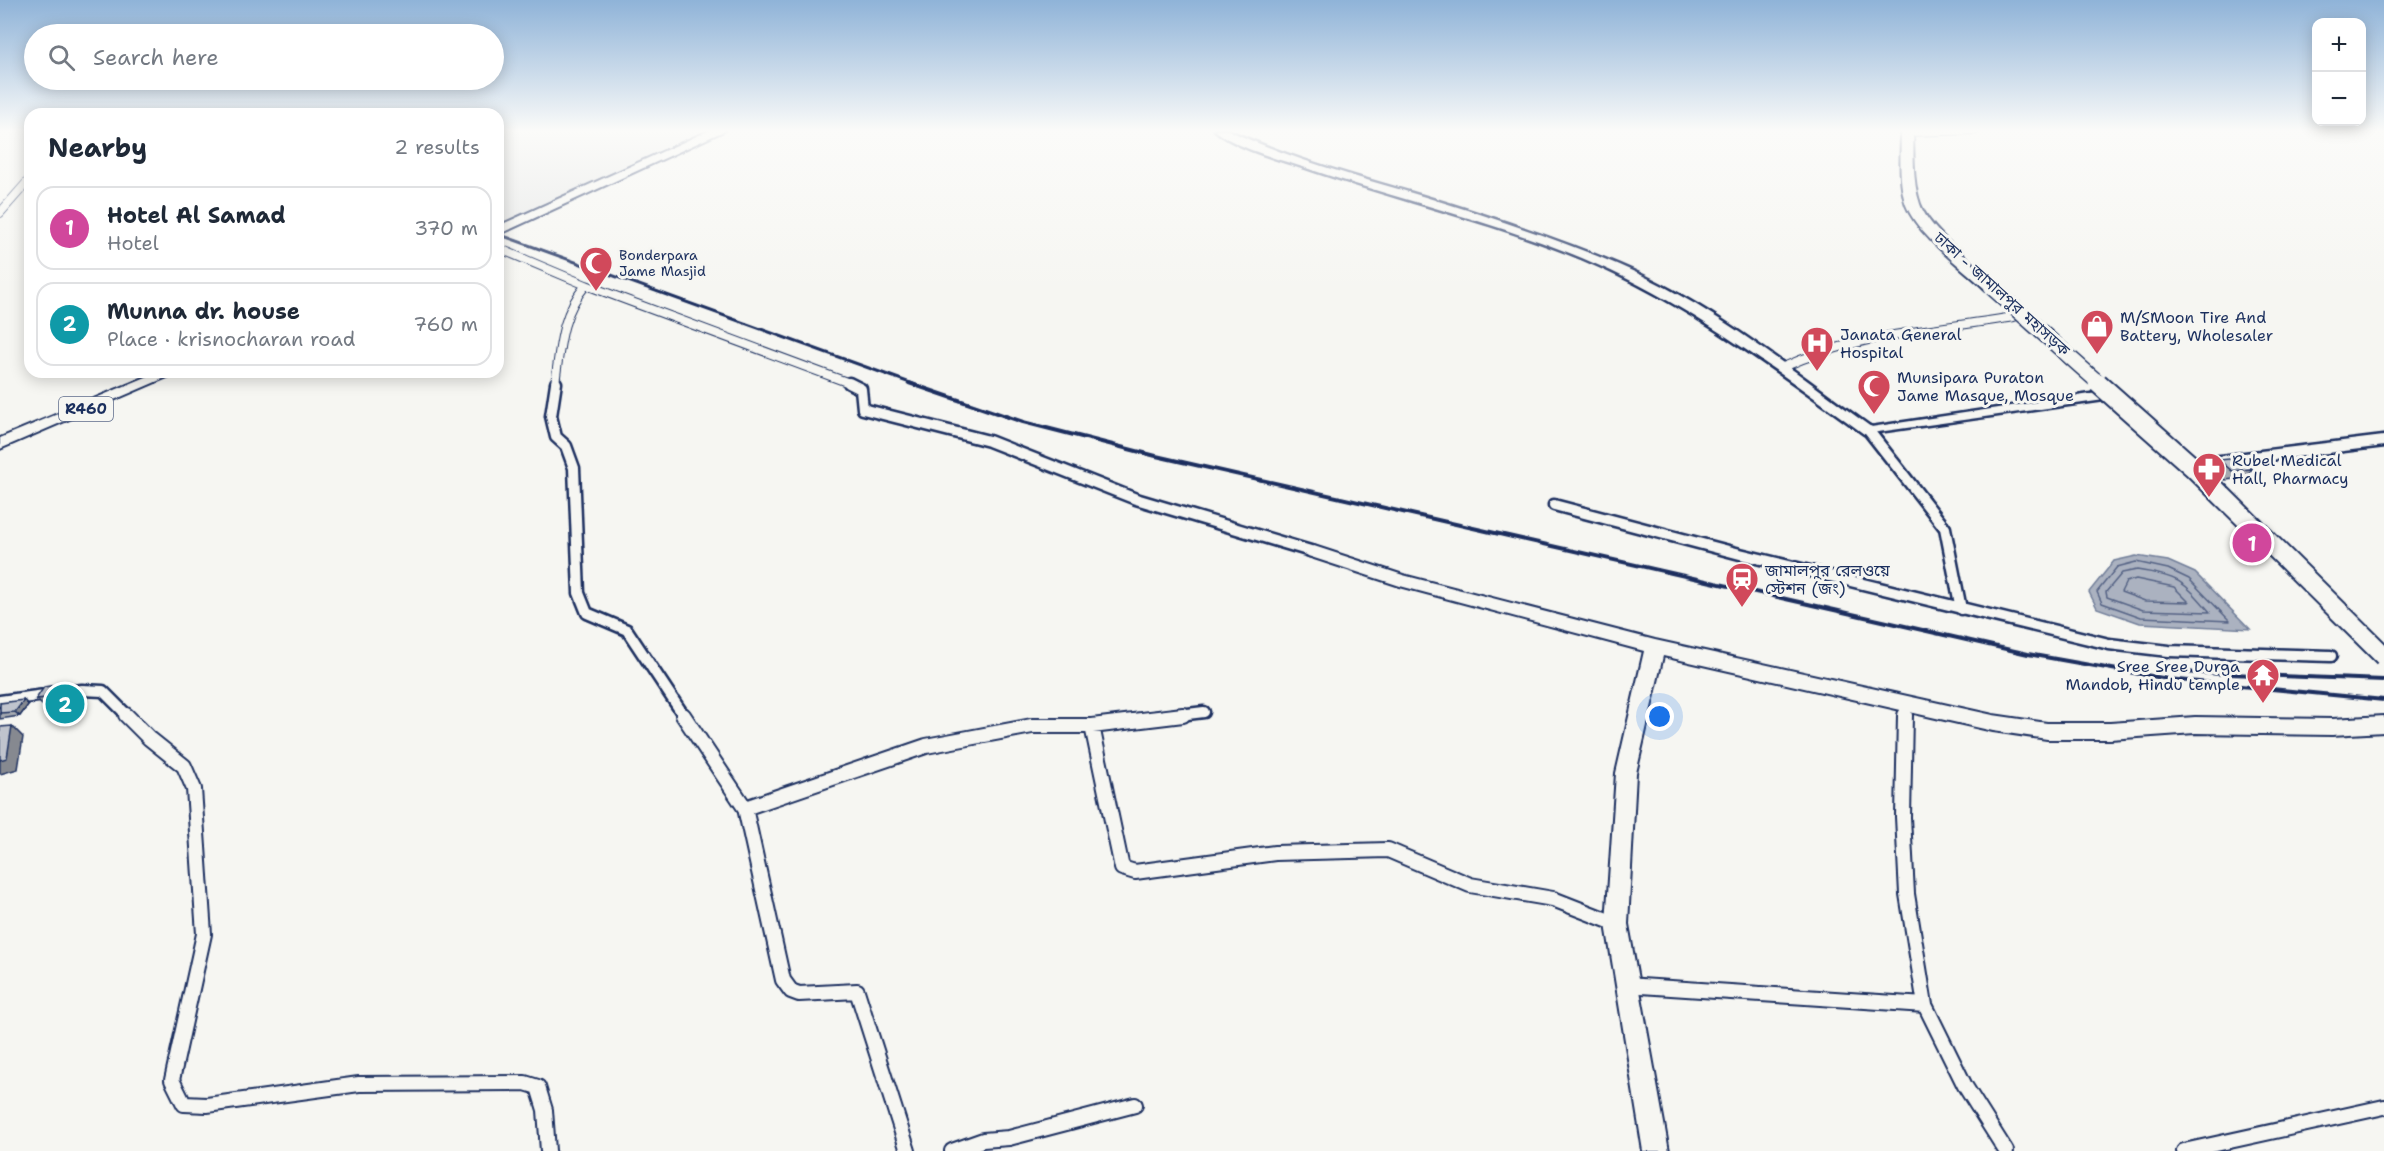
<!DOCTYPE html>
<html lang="en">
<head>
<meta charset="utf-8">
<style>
  :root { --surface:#fff; --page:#f2f2f3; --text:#1f2937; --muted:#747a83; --line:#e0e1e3; --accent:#1a73e8 }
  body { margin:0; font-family:"Shantell Sans","Noto Sans Bengali",sans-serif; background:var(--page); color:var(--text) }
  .controls { position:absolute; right:18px; top:18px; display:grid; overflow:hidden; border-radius:12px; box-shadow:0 3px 15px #0003 }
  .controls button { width:54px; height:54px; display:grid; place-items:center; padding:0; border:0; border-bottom:2px solid var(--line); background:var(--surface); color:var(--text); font:30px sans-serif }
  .you { position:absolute; left:1660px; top:717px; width:21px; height:21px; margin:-15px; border:4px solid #fff; border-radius:50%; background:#1a73e8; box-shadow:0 0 0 9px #1a73e833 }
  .badge { display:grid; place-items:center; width:39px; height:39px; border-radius:50%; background:var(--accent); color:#fff; font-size:20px; font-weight:700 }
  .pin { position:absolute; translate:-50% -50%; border:3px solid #fff; box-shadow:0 2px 6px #0006 }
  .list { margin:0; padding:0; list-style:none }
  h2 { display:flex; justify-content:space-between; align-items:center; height:78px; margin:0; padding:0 24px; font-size:26px }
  h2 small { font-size:20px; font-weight:400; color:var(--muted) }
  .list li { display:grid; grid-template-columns:39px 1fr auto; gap:18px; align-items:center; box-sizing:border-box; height:84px; margin:0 12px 12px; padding:0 12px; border:2px solid var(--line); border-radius:18px }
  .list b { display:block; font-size:22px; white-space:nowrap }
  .list p { margin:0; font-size:20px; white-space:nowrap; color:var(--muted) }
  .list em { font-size:20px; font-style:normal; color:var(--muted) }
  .icon { flex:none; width:33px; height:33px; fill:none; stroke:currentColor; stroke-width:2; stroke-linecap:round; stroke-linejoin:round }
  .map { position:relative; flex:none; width:2384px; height:1151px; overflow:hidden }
  .search { position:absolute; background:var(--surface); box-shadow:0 3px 15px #0003; left:24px; top:24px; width:480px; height:66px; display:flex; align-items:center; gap:15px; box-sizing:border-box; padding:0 21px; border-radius:33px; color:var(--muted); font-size:22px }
  .panel { position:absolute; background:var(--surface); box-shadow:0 3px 15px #0003; left:24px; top:108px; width:480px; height:270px; border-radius:18px }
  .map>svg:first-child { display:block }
  .built { fill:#e6e7e7 }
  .water { fill:#abb2c0; stroke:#717e99; stroke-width:1.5 }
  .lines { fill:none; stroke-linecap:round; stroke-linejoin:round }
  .shore { stroke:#556385; stroke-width:1.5 }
  .street-far2-casing { stroke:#1b2f5e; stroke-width:10 }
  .street-far1-casing { stroke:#1b2f5e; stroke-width:15 }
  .street-casing { stroke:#1b2f5e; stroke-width:18 }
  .secondary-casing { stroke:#1b2f5e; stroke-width:5 }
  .primary-casing { stroke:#1b2f5e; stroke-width:4 }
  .highway-casing { stroke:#1b2f5e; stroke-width:4 }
  .street-far2 { stroke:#f6f6f2; stroke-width:8 }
  .street-far1 { stroke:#f6f6f2; stroke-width:10 }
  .street { stroke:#f6f6f2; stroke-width:14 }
  .secondary { fill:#f6f6f2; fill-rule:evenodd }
  .primary { fill:#f6f6f2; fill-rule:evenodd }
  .highway { fill:#f6f6f2; fill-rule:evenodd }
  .rail-far1 { stroke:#1b2f5e; stroke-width:3 }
  .rail { stroke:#1b2f5e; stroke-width:4 }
  .highway-bridge-far1-casing { stroke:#1b2f5e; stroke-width:17; stroke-linecap:butt }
  .highway-bridge-casing { stroke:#1b2f5e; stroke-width:23; stroke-linecap:butt }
  .highway-bridge-far1 { stroke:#f6f6f2; stroke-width:14 }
  .highway-bridge { stroke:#f6f6f2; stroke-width:19 }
  .wall { fill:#a5a9b0; stroke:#1b2f5e; stroke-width:1.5 }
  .shaded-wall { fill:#868990; stroke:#1b2f5e; stroke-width:1.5 }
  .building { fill:#c0c4cd; stroke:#1b2f5e; stroke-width:1.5 }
  .labels { text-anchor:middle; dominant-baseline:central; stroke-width:6; stroke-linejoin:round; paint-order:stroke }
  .far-poi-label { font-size:14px; fill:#1b2f5e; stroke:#f6f6f2; text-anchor:start }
  .shield { fill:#f6f6f2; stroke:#5d6b8a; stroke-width:1.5 }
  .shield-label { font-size:15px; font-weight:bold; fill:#1b2f5e }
  .street-label { font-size:16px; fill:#1b2f5e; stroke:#f6f6f2 }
  .poi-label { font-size:16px; fill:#1b2f5e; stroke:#f6f6f2; text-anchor:start }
</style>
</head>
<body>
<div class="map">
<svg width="2384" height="1151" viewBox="0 0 2384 1151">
  <rect width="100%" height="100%" fill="#f6f6f2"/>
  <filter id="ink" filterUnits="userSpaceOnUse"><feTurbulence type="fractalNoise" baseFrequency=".0167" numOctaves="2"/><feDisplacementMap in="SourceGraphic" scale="12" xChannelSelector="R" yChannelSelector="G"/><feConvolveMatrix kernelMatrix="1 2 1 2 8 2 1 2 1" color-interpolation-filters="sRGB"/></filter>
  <g filter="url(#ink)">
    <path class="built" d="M509,130H703L498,225V137Z"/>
    <path class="water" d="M2136,556L2168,561L2195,573L2250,629L2140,623L2097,608L2089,592L2114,561Z"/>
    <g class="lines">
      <path class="shore" d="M2136,562L2168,569L2189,579L2230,621L2141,617L2102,603L2097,592L2117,567Z
        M2137,570C2178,576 2184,581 2210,612L2143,610L2107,597L2106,592L2122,573Z
        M2136,579L2174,587L2189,602L2145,601L2121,592L2126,582Z"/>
      <defs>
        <path id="street-far2" d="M1907,132L1976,130
          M0,213L30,179
          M498,248L586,285L852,384
          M1781,368C1855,334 1935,330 2014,317
          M555,384C560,347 561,314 586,285"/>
        <path id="street-far1" d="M556,383L551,416L556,437L566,446L574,468L579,593L587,613L627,630L684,716
          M849,383L861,389L863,409L989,441L1136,499L1314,552
          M1869,431L1945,528L1961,609
          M2188,465L2384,441
          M1554,505L1740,554L2109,644L2169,651L2331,656
          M0,701L82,690L103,691L128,716
          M1171,716L1204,712
          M1905,716V705"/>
        <path id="street" d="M126,715L149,738L184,766L194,789L204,934L172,1080L184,1104L207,1105L359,1084L525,1083L538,1087L545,1110L548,1151
          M683,715L745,808L783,980L791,991L799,994L857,991L908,1151
          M1905,715L1903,817L1907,894L1925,1005L1965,1086L2006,1151
          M1092,726L1122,868L1135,872L1275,853L1388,850L1470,885L1553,899L1617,924
          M745,808L926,746L1032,726H1092L1183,715
          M1626,985L1925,1005
          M952,1151L983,1140L1009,1138L1135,1105
          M2184,1151L2384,1107"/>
        <path id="secondary" d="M1215,130H1228C1290,159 1356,177 1422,196C1488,216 1555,238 1619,265C1711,304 1790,369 1871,427L2104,392L2110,396L2104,400L1864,434C1769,365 1677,295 1567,252C1480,218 1390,197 1303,167C1278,159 1234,147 1215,130Z"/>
        <path id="primary" d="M710,130H726L498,235V226Z
          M158,372H179L0,449V438Z
          M1314,546L1403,575L1655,640L1993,715L2047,723H2110L2195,717L2332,719L2384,716V732L2332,735L2195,733L2110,739H2047L1993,731L1663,656L1636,773L1628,924L1669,1151H1643L1606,924L1616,773L1644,651L1400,586L1308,556L1305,552Z"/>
        <path id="highway" d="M1901,130H1913C1914,154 1912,181 1920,204C1930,232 1974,263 1996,284L1999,287L1996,290H1986C1962,267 1918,236 1906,205C1898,182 1901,154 1901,130Z"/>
      </defs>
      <use href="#street-far2" class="street-far2-casing"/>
      <use href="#street-far1" class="street-far1-casing"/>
      <use href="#street" class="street-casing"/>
      <use href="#secondary" class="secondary-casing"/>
      <use href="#primary" class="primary-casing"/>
      <use href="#highway" class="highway-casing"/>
      <use href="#street-far2" class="street-far2"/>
      <use href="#street-far1" class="street-far1"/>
      <use href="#street" class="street"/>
      <use href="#secondary" class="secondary"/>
      <use href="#primary" class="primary"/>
      <use href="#highway" class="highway"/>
      <path class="rail-far1" d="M498,234L913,384"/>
      <path class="rail" d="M909,383L1023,422L1156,456L2028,654L2168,679L2384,700
        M2177,672L2384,680"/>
      <defs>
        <path id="highway-bridge-far1" d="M1991,287L2100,384"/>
        <path id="highway-bridge" d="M2098,383L2195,469L2384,656"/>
      </defs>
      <use href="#highway-bridge-far1" class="highway-bridge-far1-casing"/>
      <use href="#highway-bridge" class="highway-bridge-casing"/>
      <use href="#highway-bridge-far1" class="highway-bridge-far1"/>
      <use href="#highway-bridge" class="highway-bridge"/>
    </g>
    <path class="wall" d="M2219,460L2252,469L2245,478L2225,480L2213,470Z
      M68,683L81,698L71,712L50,713L36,699Z
      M0,703L28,705L20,716L0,719Z"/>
    <path class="shaded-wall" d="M68,683L81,698L71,712L57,697Z
      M24,700L28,705L20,716L15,712Z
      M12,726L23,737L18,769L0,774V760Z"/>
    <path class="building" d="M2239,458L2252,469L2232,471L2219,460Z
      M68,683L57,697L36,699L44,687Z
      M24,700L15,712L0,713V703Z
      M12,726L7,758L0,760V727Z"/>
  </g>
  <linearGradient id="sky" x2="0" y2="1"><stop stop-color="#8fb3d8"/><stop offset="0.45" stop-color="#fbfbf9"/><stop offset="1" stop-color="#fbfbf9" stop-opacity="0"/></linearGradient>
  <rect width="2384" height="291" fill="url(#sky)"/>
  <defs>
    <symbol id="mosque-pin" viewBox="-11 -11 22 30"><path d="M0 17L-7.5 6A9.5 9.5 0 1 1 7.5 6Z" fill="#d1495b" stroke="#f6f6f2"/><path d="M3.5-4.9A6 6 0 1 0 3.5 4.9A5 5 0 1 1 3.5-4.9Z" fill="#fff"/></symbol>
    <symbol id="shop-pin" viewBox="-11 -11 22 30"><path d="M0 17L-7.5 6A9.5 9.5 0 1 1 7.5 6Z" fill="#d1495b" stroke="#f6f6f2"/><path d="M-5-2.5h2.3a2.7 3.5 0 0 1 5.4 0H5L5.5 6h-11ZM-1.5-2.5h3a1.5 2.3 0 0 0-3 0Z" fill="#fff"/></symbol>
    <symbol id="hospital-pin" viewBox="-11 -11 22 30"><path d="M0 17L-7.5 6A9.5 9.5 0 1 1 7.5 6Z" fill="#d1495b" stroke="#f6f6f2"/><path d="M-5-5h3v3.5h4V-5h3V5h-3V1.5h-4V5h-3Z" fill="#fff"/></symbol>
    <symbol id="pharmacy-pin" viewBox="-11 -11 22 30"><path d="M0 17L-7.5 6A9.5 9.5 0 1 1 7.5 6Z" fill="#d1495b" stroke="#f6f6f2"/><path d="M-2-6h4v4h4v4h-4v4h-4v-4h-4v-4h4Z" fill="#fff"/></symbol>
    <symbol id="station-pin" viewBox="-11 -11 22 30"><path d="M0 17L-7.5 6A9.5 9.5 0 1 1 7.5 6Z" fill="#d1495b" stroke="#f6f6f2"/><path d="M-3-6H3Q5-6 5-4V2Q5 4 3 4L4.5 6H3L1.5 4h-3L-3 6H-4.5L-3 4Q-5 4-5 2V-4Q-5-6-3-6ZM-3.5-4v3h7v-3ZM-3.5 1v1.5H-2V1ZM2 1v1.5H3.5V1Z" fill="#fff"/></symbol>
    <symbol id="temple-pin" viewBox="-11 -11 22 30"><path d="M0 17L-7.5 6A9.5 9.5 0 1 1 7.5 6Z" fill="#d1495b" stroke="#f6f6f2"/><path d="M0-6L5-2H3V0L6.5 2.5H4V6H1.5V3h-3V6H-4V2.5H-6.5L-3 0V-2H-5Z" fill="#fff"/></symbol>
  </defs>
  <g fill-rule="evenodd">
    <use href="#mosque-pin" x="577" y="244" width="38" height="52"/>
    <use href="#shop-pin" x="2078" y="307" width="38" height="52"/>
    <use href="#hospital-pin" x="1798" y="324" width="38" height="52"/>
    <use href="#mosque-pin" x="1855" y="367" width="38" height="52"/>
    <use href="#pharmacy-pin" x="2190" y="450" width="38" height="52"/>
    <use href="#station-pin" x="1723" y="560" width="38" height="52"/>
    <use href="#temple-pin" x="2244" y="656" width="38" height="52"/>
  </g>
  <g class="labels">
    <g class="far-poi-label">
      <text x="619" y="255">Bonderpara<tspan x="619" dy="16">Jame Masjid</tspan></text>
    </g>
    <rect class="shield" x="59" y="397" width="54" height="24" rx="4.5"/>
    <g class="shield-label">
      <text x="86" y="409">R460</text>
    </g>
    <g class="street-label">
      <text transform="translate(2002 294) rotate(42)">ঢাকা - জামালপুর মহাসড়ক</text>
    </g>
    <g class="poi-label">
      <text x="2120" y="317">M/SMoon Tire And<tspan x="2120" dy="18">Battery, Wholesaler</tspan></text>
      <text x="1840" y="334">Janata General<tspan x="1840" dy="18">Hospital</tspan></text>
      <text x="1897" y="377">Munsipara Puraton<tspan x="1897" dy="18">Jame Masque, Mosque</tspan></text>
      <text x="2232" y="460">Rubel Medical<tspan x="2232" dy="18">Hall, Pharmacy</tspan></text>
      <text x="1765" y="570">জামালপুর রেলওয়ে<tspan x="1765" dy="18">স্টেশন (জং)</tspan></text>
      <text x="2240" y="666" text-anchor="end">Sree Sree Durga<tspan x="2240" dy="18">Mandob, Hindu temple</tspan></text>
    </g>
  </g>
</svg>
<div class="controls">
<button>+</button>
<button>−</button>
</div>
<div class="you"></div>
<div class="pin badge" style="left:2252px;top:543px;background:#d1479c">1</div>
<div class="pin badge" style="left:65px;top:704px;background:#0f9aa8">2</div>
<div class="search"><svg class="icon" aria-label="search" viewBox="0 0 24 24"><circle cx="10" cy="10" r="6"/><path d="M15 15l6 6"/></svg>Search here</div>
<section class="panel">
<h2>Nearby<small>2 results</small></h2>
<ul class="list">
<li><span class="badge" style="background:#d1479c">1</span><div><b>Hotel Al Samad</b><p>Hotel</p></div><em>370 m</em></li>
<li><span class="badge" style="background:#0f9aa8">2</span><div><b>Munna dr. house</b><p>Place · krisnocharan road</p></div><em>760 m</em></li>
</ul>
</section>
</div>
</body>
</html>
